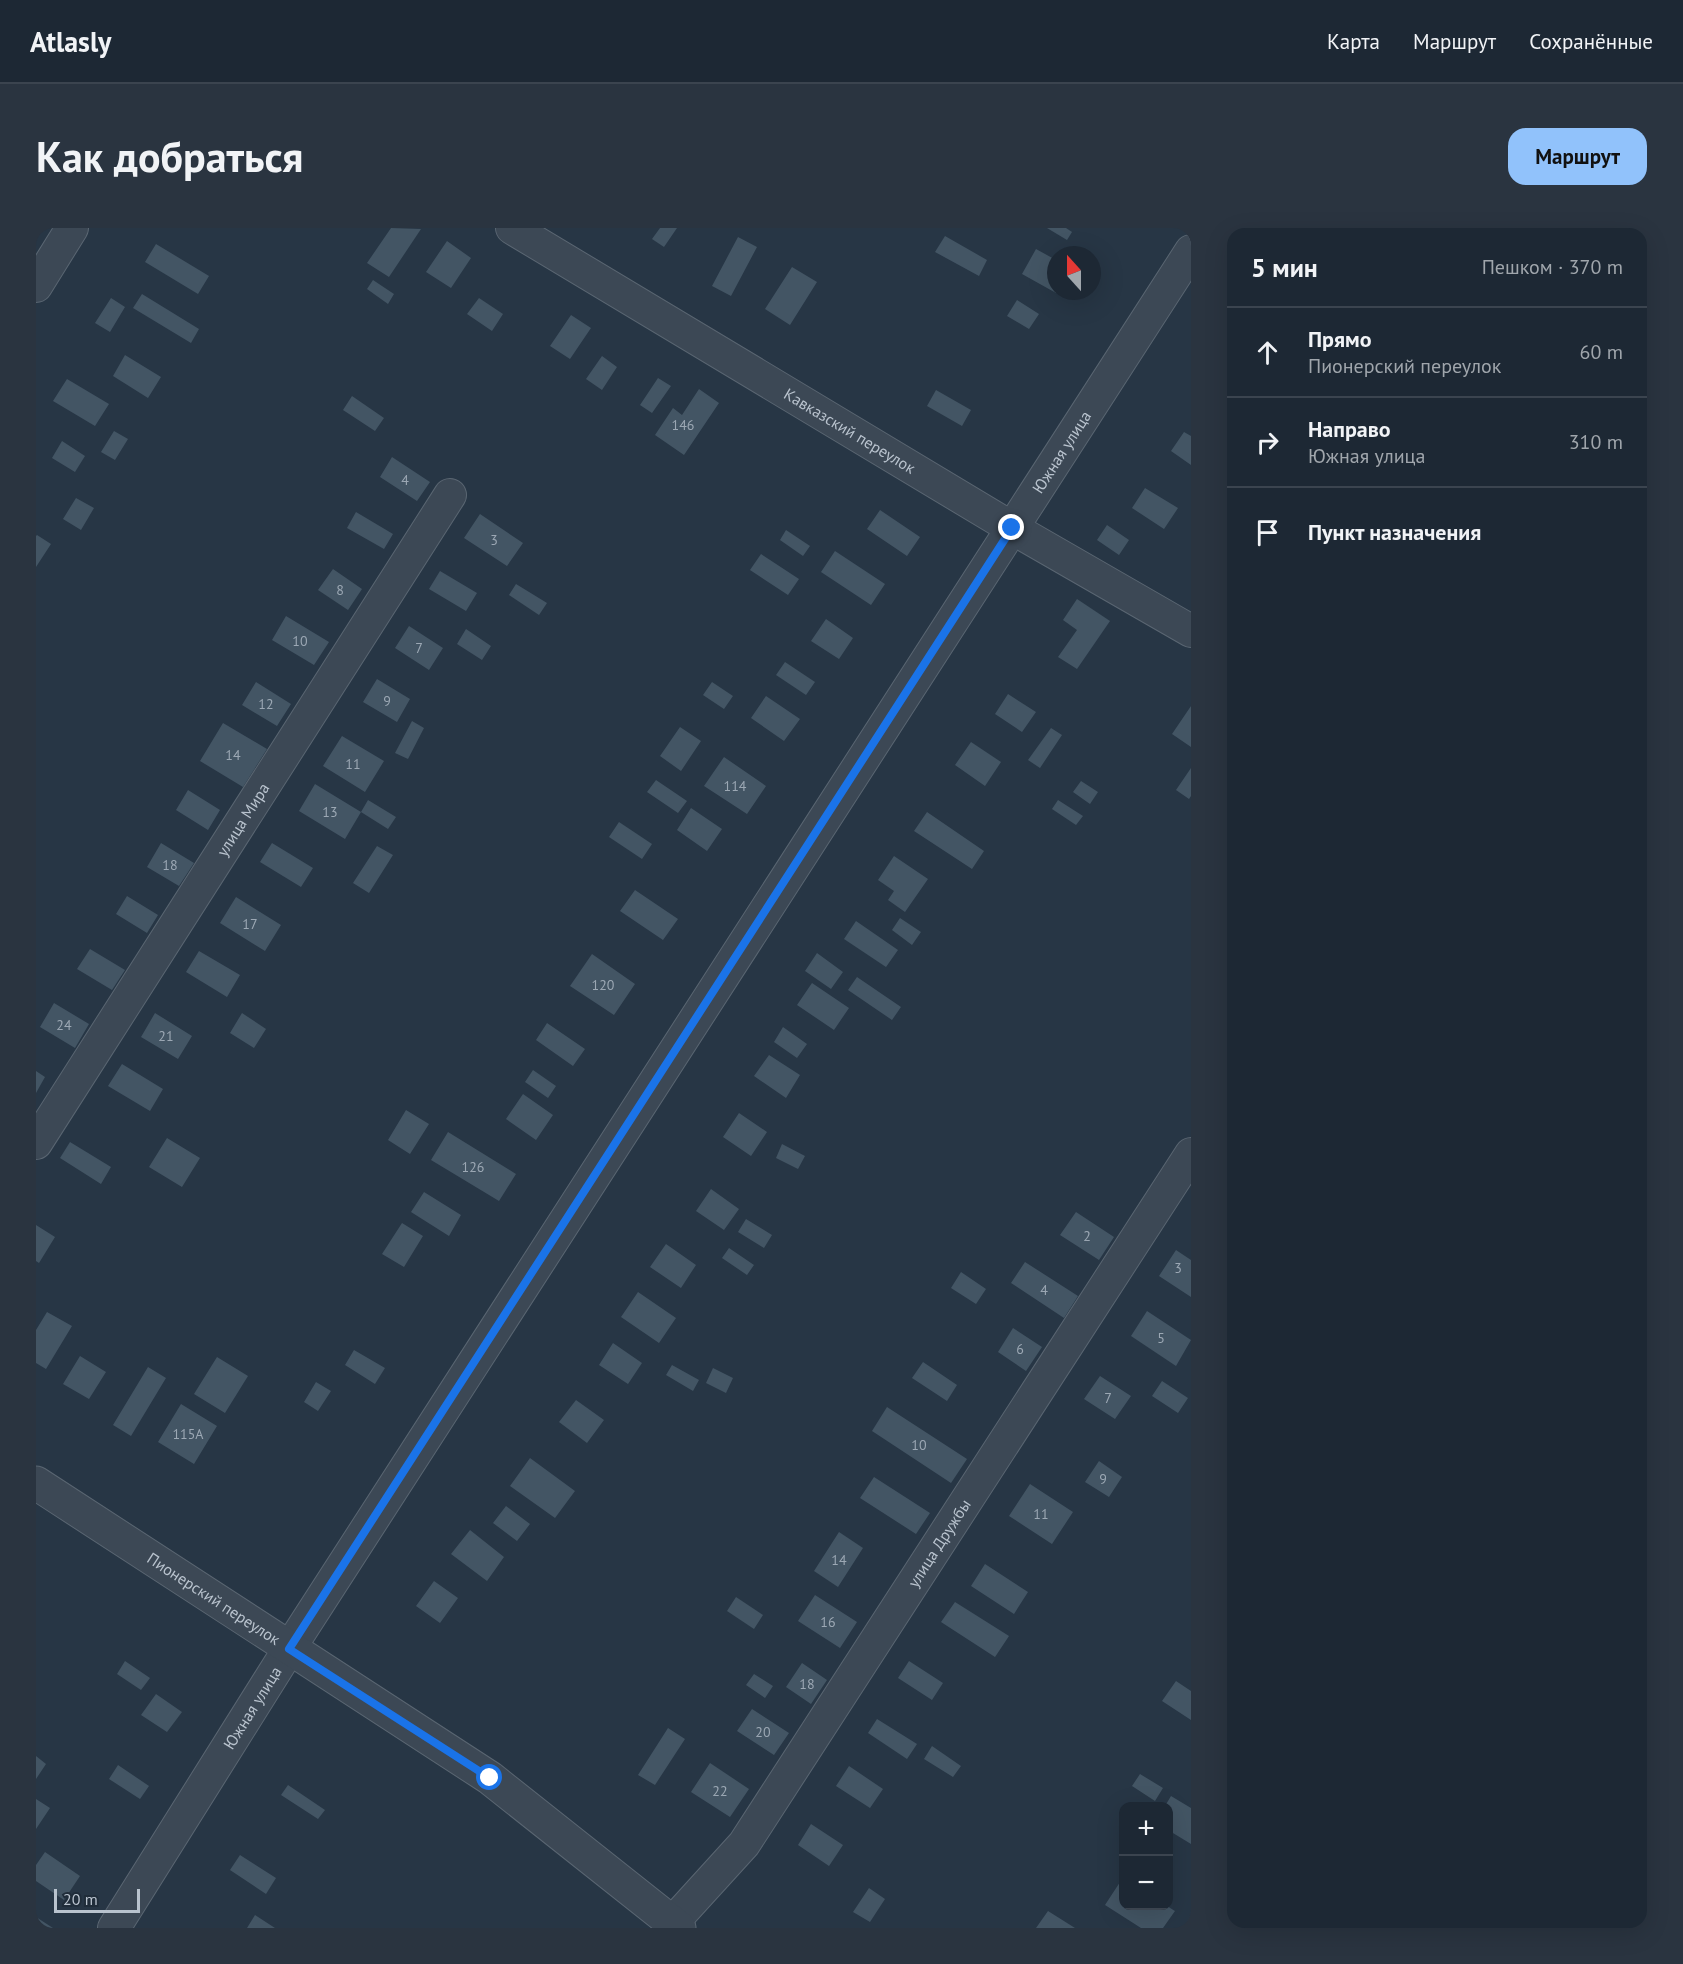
<!DOCTYPE html>
<html lang="ru">
<head>
<meta charset="utf-8">
<style>
  :root { --surface:#1d2834; --page:#2a3440; --text:#f1f3f6; --muted:#a0a6ac; --line:#3b444f; --accent:#91c2fb }
  body { margin:0; font-family:"PT Sans",sans-serif; background:var(--page); color:var(--text) }
  .controls { position:absolute; right:18px; bottom:18px; display:grid; overflow:hidden; border-radius:12px; box-shadow:0 6px 24px #0002 }
  .controls button { width:54px; height:54px; display:grid; place-items:center; padding:0; border:0; border-bottom:2px solid var(--line); background:var(--surface); color:var(--text); font:30px sans-serif }
  .compass { position:absolute; left:1011px; top:18px; width:54px; height:54px; border-radius:50%; background:var(--surface); box-shadow:0 6px 24px #0002; rotate:339deg }
  .scale { position:absolute; left:18px; bottom:15px; width:86px; box-sizing:border-box; padding-left:6px; border:3px solid #b9c3ce; border-top:0; font-size:16px; line-height:21px; white-space:nowrap; color:#b9c3ce; -webkit-text-stroke:4px #202d3a; paint-order:stroke }
  .stop { position:absolute; width:18px; height:18px; margin:-14px; border:4px solid #1a73e8; border-radius:50%; background:#fff }
  .stop.end { background:#1a73e8; border-color:#fff; box-shadow:0 2px 6px #0008 }
  .list { margin:0; padding:0; list-style:none }
  h2 { display:flex; justify-content:space-between; align-items:center; height:78px; margin:0; padding:0 24px; font-size:26px }
  h2 small { font-size:20px; font-weight:400; color:var(--muted) }
  .list li { display:grid; grid-template-columns:39px 1fr auto; gap:18px; align-items:center; box-sizing:border-box; height:90px; padding:0 24px; border-top:2px solid var(--line) }
  .list b { display:block; font-size:22px; white-space:nowrap }
  .list p { margin:0; font-size:20px; white-space:nowrap; color:var(--muted) }
  .list em { font-size:20px; font-style:normal; color:var(--muted) }
  .icon { flex:none; width:33px; height:33px; fill:none; stroke:currentColor; stroke-width:2; stroke-linecap:round; stroke-linejoin:round }
  .map { position:relative; flex:none; width:1155px; height:1700px; overflow:hidden; border-radius:18px }
  header { display:flex; align-items:center; gap:36px; box-sizing:border-box; height:84px; padding:0 30px; background:var(--surface); border-bottom:2px solid var(--line) }
  header strong { font-size:28px }
  nav { display:flex; gap:33px; margin-inline-start:auto; font-size:21px }
  .intro { display:flex; align-items:center; justify-content:space-between; box-sizing:border-box; height:144px; padding:0 36px }
  h1 { margin:0; font-size:42px }
  .button { padding:15px 27px; border-radius:18px; background:var(--accent); color:#111; font-size:21px; font-weight:700 }
  main { display:flex; gap:36px; padding:0 36px }
  aside { flex:1; background:var(--surface); border-radius:18px; box-shadow:0 6px 24px #0002 }
  .map>svg:first-child { display:block }
  .building { fill:#435564 }
  .lines { fill:none; stroke-linecap:round; stroke-linejoin:round }
  .minor-casing { stroke:#5a6672; stroke-width:34 }
  .tertiary-casing { stroke:#5a6672; stroke-width:35 }
  .minor { stroke:#3c4855; stroke-width:32 }
  .tertiary { stroke:#3c4855; stroke-width:33 }
  .route { stroke:#1a73e8; stroke-width:8 }
  .labels { text-anchor:middle; dominant-baseline:central; stroke-width:4.5; stroke-linejoin:round; paint-order:stroke }
  .number-label { font-size:14px; fill:#9ca8b4 }
  .street-label { font-size:16px; fill:#b9c3ce; stroke:#202d3a }
</style>
</head>
<body>
<header>
<strong>Atlasly</strong>
<nav><a>Карта</a><a>Маршрут</a><a>Сохранённые</a></nav>
</header>
<div class="intro"><h1>Как добраться</h1><a class="button">Маршрут</a></div>
<main>
<div class="map">
<svg width="1155" height="1700" viewBox="0 0 1155 1700">
  <rect width="100%" height="100%" fill="#273645"/>
  <path class="building" d="M355,0L385,1L353,49L331,35Z
    M624,0H641L628,19L616,11Z
    M1011,0H1030L1036,4L1031,12Z
    M909,8L951,32L943,48L899,24Z
    M702,9L721,19L695,68L676,58Z
    M411,13L435,30L415,60L390,44Z
    M120,16L173,48L162,66L109,34Z
    M1000,21L1020,32V65L986,46Z
    M756,39L781,54L754,97L729,81Z
    M337,52L358,66L352,76L331,61Z
    M106,66L163,101L155,115L97,80Z
    M75,70L89,79L74,104L59,95Z
    M443,70L467,86L456,103L431,86Z
    M981,72L1003,86L993,101L971,88Z
    M535,87L555,100L534,131L514,118Z
    M89,127L125,149L112,170L77,148Z
    M566,128L581,139L566,162L550,151Z
    M622,150L635,158L616,185L604,177Z
    M31,151L73,176L59,198L17,173Z
    M663,161L683,175L648,227L619,207L637,180L646,187Z
    M900,162L935,182L926,198L891,178Z
    M316,168L348,190L339,203L307,182Z
    M78,203L92,211L79,232L65,224Z
    M1148,204L1155,208V237L1135,223Z
    M26,213L49,228L39,244L16,230Z
    M356,229L394,254L381,273L344,249Z
    M1109,260L1142,280L1128,301L1096,280Z
    M40,270L58,280L45,302L27,291Z
    M844,282L884,309L871,328L831,301Z
    M320,284L357,306L348,321L311,300Z
    M444,286L487,315L471,338L428,310Z
    M1071,297L1093,312L1083,327L1061,312Z
    M750,302L774,318L767,328L744,312Z
    M1,307L15,316L0,339V308Z
    M799,323L849,356L835,377L785,344Z
    M725,326L763,351L752,367L714,342Z
    M297,341L326,361L312,382L282,362Z
    M404,343L441,365L430,383L393,361Z
    M480,356L511,375L503,387L473,367Z
    M1041,371L1074,393L1041,441L1022,429L1041,402L1027,392Z
    M250,388L293,414L278,437L236,412Z
    M790,391L817,410L803,431L775,413Z
    M373,398L407,420L393,442L359,420Z
    M430,401L455,418L446,432L421,416Z
    M749,434L779,454L770,467L740,447Z
    M341,451L374,471L361,494L327,474Z
    M220,454L255,476L241,498L206,477Z
    M676,454L697,468L688,481L667,467Z
    M972,466L1000,484L986,504L959,486Z
    M730,468L764,491L748,513L715,490Z
    M1155,478V519L1136,506Z
    M376,493L388,500L372,531L359,525Z
    M187,495L231,521L207,559L164,533Z
    M644,499L665,513L645,543L624,528Z
    M1015,500L1026,507L1004,540L992,532Z
    M306,508L348,533L329,564L287,538Z
    M935,514L965,534L949,558L919,537Z
    M688,529L730,558L711,586L668,558Z
    M1155,540V568L1153,571L1140,562Z
    M620,552L651,573L642,585L611,564Z
    M1045,553L1062,564L1054,576L1037,564Z
    M279,556L325,584L309,611L263,583Z
    M152,562L184,582L172,602L140,582Z
    M332,572L360,589L352,601L325,584Z
    M1022,572L1047,588L1040,597L1016,581Z
    M655,580L686,601L671,623L641,602Z
    M891,584L948,623L936,641L878,603Z
    M583,594L616,616L606,631L573,609Z
    M125,615L158,635L143,658L111,639Z
    M236,615L277,640L265,659L224,634Z
    M341,618L357,627L333,665L317,655Z
    M858,628L892,651L869,684L852,672L858,663L842,652Z
    M599,662L642,691L627,712L584,683Z
    M91,668L122,687L111,705L80,686Z
    M200,669L245,697L229,723L184,695Z
    M864,690L885,704L876,717L856,702Z
    M820,693L862,722L850,739L808,711Z
    M54,721L89,742L76,762L41,741Z
    M163,723L204,747L191,769L150,744Z
    M781,725L807,744L795,761L769,743Z
    M556,726L599,756L578,787L534,758Z
    M821,749L865,779L856,792L812,762Z
    M776,755L813,780L798,802L761,777Z
    M18,775L53,796L39,820L4,799Z
    M119,785L156,808L142,831L105,809Z
    M206,785L230,801L218,820L194,805Z
    M511,795L549,821L537,838L500,812Z
    M747,799L771,816L761,830L738,814Z
    M733,827L764,847L750,870L718,848Z
    M86,836L127,861L114,883L72,858Z
    M497,842L520,858L512,870L489,854Z
    M0,843L9,849L0,865Z
    M487,866L517,887L500,912L470,891Z
    M370,882L393,896L374,926L352,912Z
    M703,885L731,904L715,928L687,909Z
    M412,904L480,946L463,973L395,932Z
    M131,910L164,930L146,959L113,939Z
    M34,914L75,939L65,956L24,930Z
    M746,916L769,928L762,941L740,930Z
    M675,961L703,981L688,1002L660,983Z
    M388,964L425,987L413,1008L375,984Z
    M1040,984L1078,1009L1063,1032L1024,1007Z
    M710,991L736,1007L728,1020L702,1004Z
    M366,995L387,1008L368,1039L346,1026Z
    M0,997L19,1009L3,1035L0,1033Z
    M630,1016L660,1037L645,1060L614,1039Z
    M693,1020L718,1037L711,1047L686,1030Z
    M1140,1022L1155,1032V1069L1123,1048Z
    M989,1034L1042,1068L1028,1090L975,1055Z
    M925,1044L950,1061L940,1076L915,1060Z
    M602,1064L640,1090L623,1115L585,1089Z
    M1111,1083L1155,1112L1140,1138L1095,1108Z
    M11,1084L36,1098L10,1141L0,1135V1102Z
    M977,1100L1006,1119L990,1143L962,1124Z
    M577,1115L606,1135L592,1156L563,1137Z
    M318,1122L349,1140L339,1156L309,1137Z
    M44,1128L70,1144L53,1171L27,1156Z
    M181,1129L212,1148L189,1185L158,1166Z
    M887,1134L921,1157L911,1173L876,1150Z
    M636,1137L663,1152L657,1163L630,1147Z
    M112,1139L130,1150L95,1208L77,1197Z
    M677,1140L697,1150L690,1165L670,1155Z
    M1064,1148L1095,1168L1079,1191L1048,1171Z
    M1126,1153L1152,1170L1142,1185L1116,1168Z
    M280,1154L295,1163L282,1183L268,1174Z
    M540,1172L568,1192L551,1215L523,1194Z
    M145,1176L181,1198L158,1236L122,1214Z
    M851,1179L931,1231L915,1255L836,1203Z
    M494,1230L539,1263L519,1290L474,1258Z
    M1063,1233L1086,1249L1073,1269L1049,1254Z
    M838,1249L894,1285L880,1306L824,1270Z
    M994,1256L1037,1284L1016,1316L973,1288Z
    M470,1278L494,1296L481,1313L457,1295Z
    M434,1302L468,1329L451,1353L415,1326Z
    M803,1304L827,1320L802,1359L778,1343Z
    M949,1336L992,1364L978,1386L935,1358Z
    M398,1353L422,1370L404,1395L380,1378Z
    M779,1367L821,1394L804,1420L762,1393Z
    M700,1369L727,1387L718,1401L691,1383Z
    M919,1374L973,1408L959,1429L905,1394Z
    M89,1433L114,1450L105,1462L81,1446Z
    M873,1433L907,1455L896,1472L862,1450Z
    M766,1435L791,1452L775,1476L750,1459Z
    M718,1446L737,1458L729,1470L710,1457Z
    M1140,1453L1155,1463V1492L1126,1473Z
    M120,1466L146,1484L131,1504L105,1487Z
    M716,1481L753,1505L738,1527L701,1503Z
    M841,1491L881,1516L871,1531L832,1505Z
    M632,1500L649,1511L619,1557L602,1547Z
    M896,1518L925,1538L917,1549L888,1531Z
    M0,1528L10,1536L0,1551Z
    M674,1535L713,1561L694,1589L655,1564Z
    M82,1537L113,1558L104,1571L73,1551Z
    M813,1538L847,1561L834,1580L800,1558Z
    M1104,1546L1127,1560L1119,1573L1096,1558Z
    M252,1557L289,1582L282,1591L245,1567Z
    M1135,1568L1155,1580V1616L1132,1602V1578H1129Z
    M0,1571L14,1580L0,1601Z
    M775,1596L807,1617L793,1638L762,1617Z
    M9,1624L44,1648L28,1672L0,1653V1637Z
    M204,1627L240,1650L230,1666L194,1642Z
    M1088,1648V1678H1131L1139,1683L1127,1700H1105L1069,1677Z
    M833,1660L849,1671L834,1694L817,1684Z
    M1012,1683L1039,1700H1000Z
    M219,1687L239,1700H211Z
    M0,1689L17,1700H0Z"/>
  <g class="lines">
    <defs>
      <g id="minor">
        <path id="s1" d="M476,0L976,300L1155,403"/>
        <path d="M0,58L36,0"/>
        <path id="s2" d="M0,915L414,267"/>
        <path id="s3" d="M637,1694L708,1616L1155,926"/>
        <path id="s4" d="M78,1700L253,1421L1155,23"/>
      </g>
      <g id="tertiary">
        <path id="s5" d="M0,1255L454,1550L643,1700"/>
      </g>
    </defs>
    <use href="#minor" class="minor-casing"/>
    <use href="#tertiary" class="tertiary-casing"/>
    <use href="#minor" class="minor"/>
    <use href="#tertiary" class="tertiary"/>
  </g>
  <g class="lines">
    <path class="route" d="M454,1550L253,1421L976,300"/>
  </g>
  <g class="labels">
    <g class="number-label">
      <text x="647" y="197">146</text>
      <text x="369" y="252">4</text>
      <text x="458" y="312">3</text>
      <text x="304" y="362">8</text>
      <text x="264" y="413">10</text>
      <text x="383" y="420">7</text>
      <text x="351" y="473">9</text>
      <text x="230" y="476">12</text>
      <text x="197" y="527">14</text>
      <text x="317" y="536">11</text>
      <text x="699" y="558">114</text>
      <text x="294" y="584">13</text>
      <text x="134" y="637">18</text>
      <text x="214" y="696">17</text>
      <text x="567" y="757">120</text>
      <text x="28" y="797">24</text>
      <text x="130" y="808">21</text>
      <text x="437" y="939">126</text>
      <text x="1051" y="1008">2</text>
      <text x="1142" y="1040">3</text>
      <text x="1008" y="1062">4</text>
      <text x="1125" y="1110">5</text>
      <text x="984" y="1121">6</text>
      <text x="1072" y="1170">7</text>
      <text x="152" y="1206">115А</text>
      <text x="883" y="1217">10</text>
      <text x="1067" y="1251">9</text>
      <text x="1005" y="1286">11</text>
      <text x="803" y="1332">14</text>
      <text x="792" y="1394">16</text>
      <text x="771" y="1456">18</text>
      <text x="727" y="1504">20</text>
      <text x="684" y="1563">22</text>
    </g>
    <g class="street-label">
      <text stroke="none"><textPath href="#s1" startOffset="394">Кавказский переулок</textPath></text>
      <text stroke="none"><textPath href="#s4" startOffset="1754">Южная улица</textPath></text>
      <text stroke="none"><textPath href="#s2" startOffset="384">улица Мира</textPath></text>
      <text stroke="none"><textPath href="#s3" startOffset="464">улица Дружбы</textPath></text>
      <text stroke="none"><textPath href="#s5" startOffset="212">Пионерский переулок</textPath></text>
      <text stroke="none"><textPath href="#s4" startOffset="260">Южная улица</textPath></text>
    </g>
  </g>
</svg>
<div class="controls">
<button>+</button>
<button>−</button>
</div>
<svg class="compass" viewBox="-18 -18 36 36"><path d="M0-13l5 13h-10z" fill="#e53935"/><path d="M0 13l5-13h-10z" fill="#a0a6ac"/></svg>
<div class="scale">20 m</div>
<div class="stop" style="left:454px;top:1550px"></div>
<div class="stop end" style="left:976px;top:300px"></div>
</div>
<aside>
<h2>5 мин<small>Пешком · 370 m</small></h2>
<ul class="list">
<li><svg class="icon" aria-label="ahead" viewBox="0 0 24 24"><path d="M12 20V5M6 11l6-6 6 6"/></svg><div><b>Прямо</b><p>Пионерский переулок</p></div><em>60 m</em></li>
<li><svg class="icon" aria-label="right" viewBox="0 0 24 24"><path d="M7 20v-9h11M14 6l5 5-5 5"/></svg><div><b>Направо</b><p>Южная улица</p></div><em>310 m</em></li>
<li><svg class="icon" aria-label="arrive" viewBox="0 0 24 24"><path d="M6 21V4h12l-3 4 3 4H6"/></svg><div><b>Пункт назначения</b></div></li>
</ul>
</aside>
</main>
</body>
</html>
